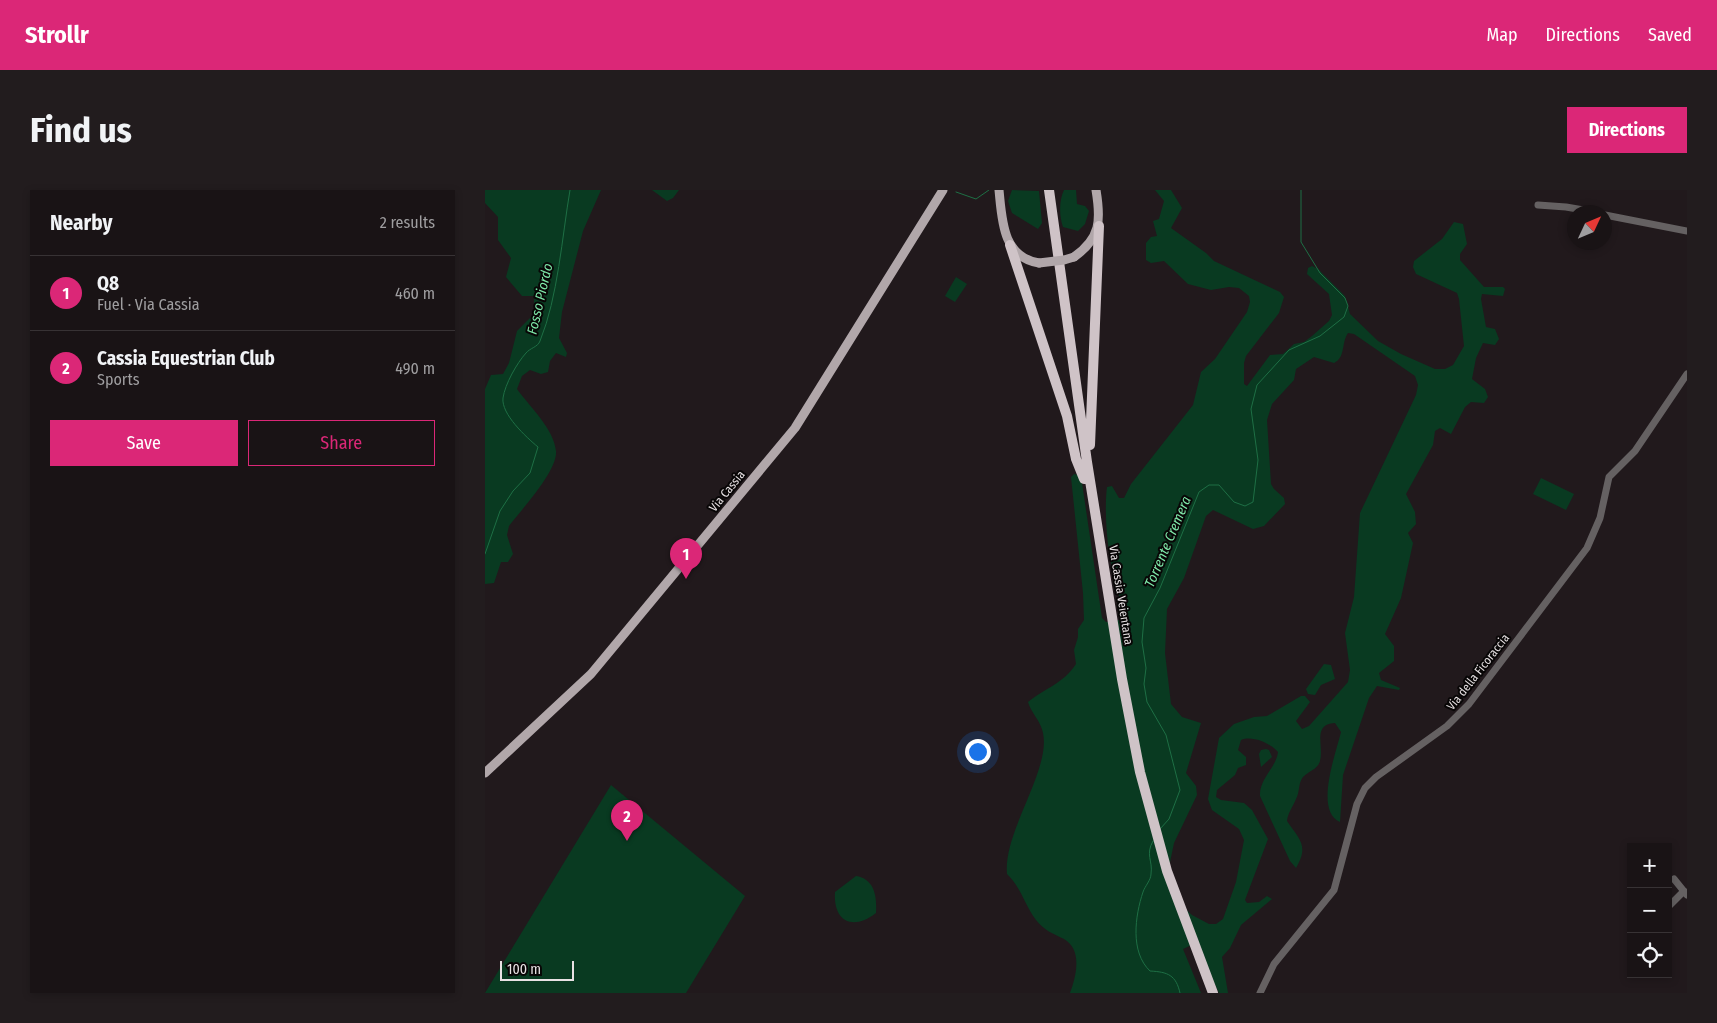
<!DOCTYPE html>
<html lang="en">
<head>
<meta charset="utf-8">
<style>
  :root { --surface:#191315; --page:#221c1e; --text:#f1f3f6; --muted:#9f9ea0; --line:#373234; --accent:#db2777 }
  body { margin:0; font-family:"Fira Sans Condensed",sans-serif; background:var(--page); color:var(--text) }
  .controls { position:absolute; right:15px; bottom:15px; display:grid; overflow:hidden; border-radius:0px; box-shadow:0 2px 8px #0003 }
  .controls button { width:45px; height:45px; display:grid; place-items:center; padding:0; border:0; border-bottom:1px solid var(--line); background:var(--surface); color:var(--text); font:25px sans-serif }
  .compass { position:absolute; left:1082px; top:15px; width:45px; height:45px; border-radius:50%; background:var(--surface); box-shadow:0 2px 8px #0003; rotate:46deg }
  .scale { position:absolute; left:15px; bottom:12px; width:74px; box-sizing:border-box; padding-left:5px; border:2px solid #e8e2e4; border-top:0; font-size:14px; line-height:18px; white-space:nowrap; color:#e8e2e4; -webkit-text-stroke:4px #080606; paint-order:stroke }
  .you { position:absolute; left:492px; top:561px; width:18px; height:18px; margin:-12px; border:4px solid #fff; border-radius:50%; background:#1a73e8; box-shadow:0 0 0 8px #1a73e833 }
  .badge { display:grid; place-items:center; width:32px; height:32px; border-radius:50%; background:var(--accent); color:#fff; font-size:16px; font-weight:700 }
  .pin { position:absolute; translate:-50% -41px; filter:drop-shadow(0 1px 2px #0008) }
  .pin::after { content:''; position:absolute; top:26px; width:18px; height:15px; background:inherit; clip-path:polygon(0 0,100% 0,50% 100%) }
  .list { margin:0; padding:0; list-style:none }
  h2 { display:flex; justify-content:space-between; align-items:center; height:65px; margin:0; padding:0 20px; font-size:21px }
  h2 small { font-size:16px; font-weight:400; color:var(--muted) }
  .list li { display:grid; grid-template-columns:32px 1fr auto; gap:15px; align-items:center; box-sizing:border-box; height:75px; padding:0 20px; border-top:1px solid var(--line) }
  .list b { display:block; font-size:19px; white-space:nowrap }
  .list p { margin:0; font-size:16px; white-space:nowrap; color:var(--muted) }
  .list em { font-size:16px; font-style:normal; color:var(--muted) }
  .actions { display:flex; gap:10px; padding:15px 20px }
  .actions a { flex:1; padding:11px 0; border:1px solid var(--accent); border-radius:0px; text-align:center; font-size:18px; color:var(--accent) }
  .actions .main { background:var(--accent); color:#fff }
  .icon { flex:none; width:28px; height:28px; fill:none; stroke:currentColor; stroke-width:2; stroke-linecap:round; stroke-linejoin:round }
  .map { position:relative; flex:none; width:1202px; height:803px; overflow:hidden; border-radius:0px }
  header { display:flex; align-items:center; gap:30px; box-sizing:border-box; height:70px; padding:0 25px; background:var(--accent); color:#fff }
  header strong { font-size:24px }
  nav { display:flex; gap:28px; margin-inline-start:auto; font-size:18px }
  .intro { display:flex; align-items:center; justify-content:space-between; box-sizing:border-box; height:120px; padding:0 30px }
  h1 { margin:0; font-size:35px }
  .button { padding:12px 22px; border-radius:0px; background:var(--accent); color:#fff; font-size:18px; font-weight:700 }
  main { display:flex; gap:30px; padding:0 30px }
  aside { flex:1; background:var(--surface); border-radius:0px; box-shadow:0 2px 8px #0003 }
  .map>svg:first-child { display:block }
  .green { fill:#093a21; fill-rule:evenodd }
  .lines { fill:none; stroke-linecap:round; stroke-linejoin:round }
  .stream { stroke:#1e6f45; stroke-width:1 }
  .minor { stroke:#656162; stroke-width:7 }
  .major { stroke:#b1a7aa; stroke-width:9 }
  .highway { stroke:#cfc3c7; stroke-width:10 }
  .major-bridge { stroke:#b1a7aa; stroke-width:9 }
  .labels { text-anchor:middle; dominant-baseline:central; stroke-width:4; stroke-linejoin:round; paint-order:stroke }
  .street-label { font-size:12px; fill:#e8e2e4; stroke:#080606 }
  .water-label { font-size:14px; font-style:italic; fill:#7fe8a9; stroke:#080606 }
</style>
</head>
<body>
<header>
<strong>Strollr</strong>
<nav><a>Map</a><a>Directions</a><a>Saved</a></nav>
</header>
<div class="intro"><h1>Find us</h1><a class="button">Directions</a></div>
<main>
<aside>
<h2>Nearby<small>2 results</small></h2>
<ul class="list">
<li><span class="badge">1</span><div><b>Q8</b><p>Fuel · Via Cassia</p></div><em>460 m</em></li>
<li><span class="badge">2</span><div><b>Cassia Equestrian Club</b><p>Sports</p></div><em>490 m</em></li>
</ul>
<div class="actions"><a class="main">Save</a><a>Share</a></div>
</aside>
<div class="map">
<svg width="1202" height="803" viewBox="0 0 1202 803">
  <rect width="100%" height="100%" fill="#21191c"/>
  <path class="green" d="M0,0H116L98,41L77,122L74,148L82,163L81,167L71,163L65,171L63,182L56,184L45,180L37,186L32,199C45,217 69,239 71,261C73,281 36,320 24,336L22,345L28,364L23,372H16L9,393L0,394V199L6,185L18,184L24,173L32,141L49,124V106H37L21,87L26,68L13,50V27L0,13Z
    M167,0H194L188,8L182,11Z
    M527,0L554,1L557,33L553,39L527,23L523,11Z
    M579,0H591L592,14L600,16L604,21L600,34L593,41L578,37C574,26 574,10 579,0Z
    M670,0H686L697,18L686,38L721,63L729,71L795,102L799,107L794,123L761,166L759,173V194L762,196L785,165L798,164L809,154L819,152L827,146L844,131L847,125L844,104L822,84L823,78L827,76L833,79L860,106L865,124L893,151L916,164L950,179H960L968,175L979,156L974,109L972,103L931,84L928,77L929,71L957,49L969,32L978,34L982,54L975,64V70L999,97H1018L1020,99L1018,106L997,104L996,109L1001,137L1010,139L1014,149L1010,155L998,153L991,168L987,189L1000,199L1003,207L999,213L986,212L980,217L966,244L955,238L950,241L948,255L921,304L930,322L931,334L923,343L928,353L916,408L900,444L909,456V471L894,483L896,490L915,498L914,500L892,496L884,508L858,585L855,632C829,621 851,563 856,542L850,533C827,534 839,556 835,571C833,579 824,581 818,587C813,593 815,602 811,609C808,617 803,622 802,631C815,650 824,656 811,678L805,671L775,606C774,589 791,578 793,562C785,553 767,545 756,550L753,560L761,567V575L753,578L750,585L732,600L731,607L736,610L759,613L767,620L783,649L760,710L762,713L774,712L782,706L787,709L756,735L745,758L737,767L743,803H734L711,753L698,759L716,803H585C591,787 598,760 579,749C567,743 560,741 551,730C539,714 537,699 522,684C518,642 566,580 558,543C556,531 546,523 543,512C560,498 578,494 591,474L589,460L593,447V439L599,430L598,403L586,287L589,284L593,285L597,293L617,428L621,432L635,430C638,411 632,401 628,382C622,359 619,320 622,297L627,296L634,308H639L646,294L708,215L716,182L730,169L762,122L765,112L764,106L754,98L744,97L726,100L703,94L679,71L666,73L661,70V53L666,47L672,46L668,31L674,29L679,11ZM863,143L869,144L930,186L933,195L931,205L875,323L869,407L860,443L865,480L863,492L824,536L817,539L811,531L825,512L820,506H816L782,526L769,527L749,534L734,548L723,609L727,620L754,639L759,650L751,692L738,729L731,734H724L707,725L697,716L684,677L689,653L712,605L711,596L701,583L716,533L697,527L686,514L680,463L682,419L699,388L721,326L728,320L768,339L779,336L800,314L799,308L789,299L786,294L782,230L787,214L809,190L811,179L829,167L849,173C861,167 856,153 863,143Z
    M471,87L482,94L470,112L460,106Z
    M1056,288L1089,304L1081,320L1048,304Z
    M839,474L846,475L850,489L836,495L830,505L823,504L821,499Z
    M781,559L784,560L787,567L776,577L774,564L776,560Z
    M126,595L260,706L201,803H0Z
    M371,686C390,689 392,707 391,723C368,741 348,732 350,702Z"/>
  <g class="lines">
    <path class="stream" d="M471,2L491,9L504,0
      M0,364L15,321L28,301L45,283L53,257C41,247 16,224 18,208C20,194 32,173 41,163C45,158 53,157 55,151C73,107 77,47 85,0
      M675,639L684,629L695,600L681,545L662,512L659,494L661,478L657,452L659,428L675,398L714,302L724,295H734L749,312L760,316L768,312L773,270L766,219L772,195L804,160L835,146L859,127L863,116L860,108L835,83L816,52V0
      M668,651C660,665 668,670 666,684C666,690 660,696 658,702C650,726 645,762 665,781C683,782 691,785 695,803"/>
    <path class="minor" d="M1053,15L1081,17L1110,22
      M1120,25L1202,41
      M1189,689L1202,705
      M1183,717L1199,701
      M775,803L789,774L849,700L872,614L880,598L891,587L962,536L984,514L1102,358L1115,328L1124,287L1150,261L1202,184"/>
    <path class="major" d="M514,0C517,29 517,67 554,73
      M589,67C616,48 616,30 611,0
      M0,583L106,484L310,238L458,0"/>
    <path class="highway" d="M564,0L602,272L637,489L655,582L682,681L728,803
      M525,55L582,226L591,269L599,289
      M605,255L614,36"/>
    <path class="major-bridge" d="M554,73L579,70L589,67"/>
  </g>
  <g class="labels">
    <g class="street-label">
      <text transform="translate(242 301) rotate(-51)">Via Cassia</text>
      <text transform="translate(636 405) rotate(81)">Via Cassia Veientana</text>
      <text transform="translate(993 482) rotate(-52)">Via della Ficoraccia</text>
    </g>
    <g class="water-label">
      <text transform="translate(55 109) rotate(-77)">Fosso Piordo</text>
      <text transform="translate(683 352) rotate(-67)">Torrente Cremera</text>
    </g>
  </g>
</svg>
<div class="controls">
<button>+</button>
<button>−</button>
<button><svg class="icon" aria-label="locate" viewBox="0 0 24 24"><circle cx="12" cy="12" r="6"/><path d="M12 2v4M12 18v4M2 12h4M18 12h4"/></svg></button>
</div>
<svg class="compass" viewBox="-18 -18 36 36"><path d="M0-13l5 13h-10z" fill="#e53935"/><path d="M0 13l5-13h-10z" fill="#9f9ea0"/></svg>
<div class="scale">100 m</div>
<div class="you"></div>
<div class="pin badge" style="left:201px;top:389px">1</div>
<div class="pin badge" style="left:142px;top:651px">2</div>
</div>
</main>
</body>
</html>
